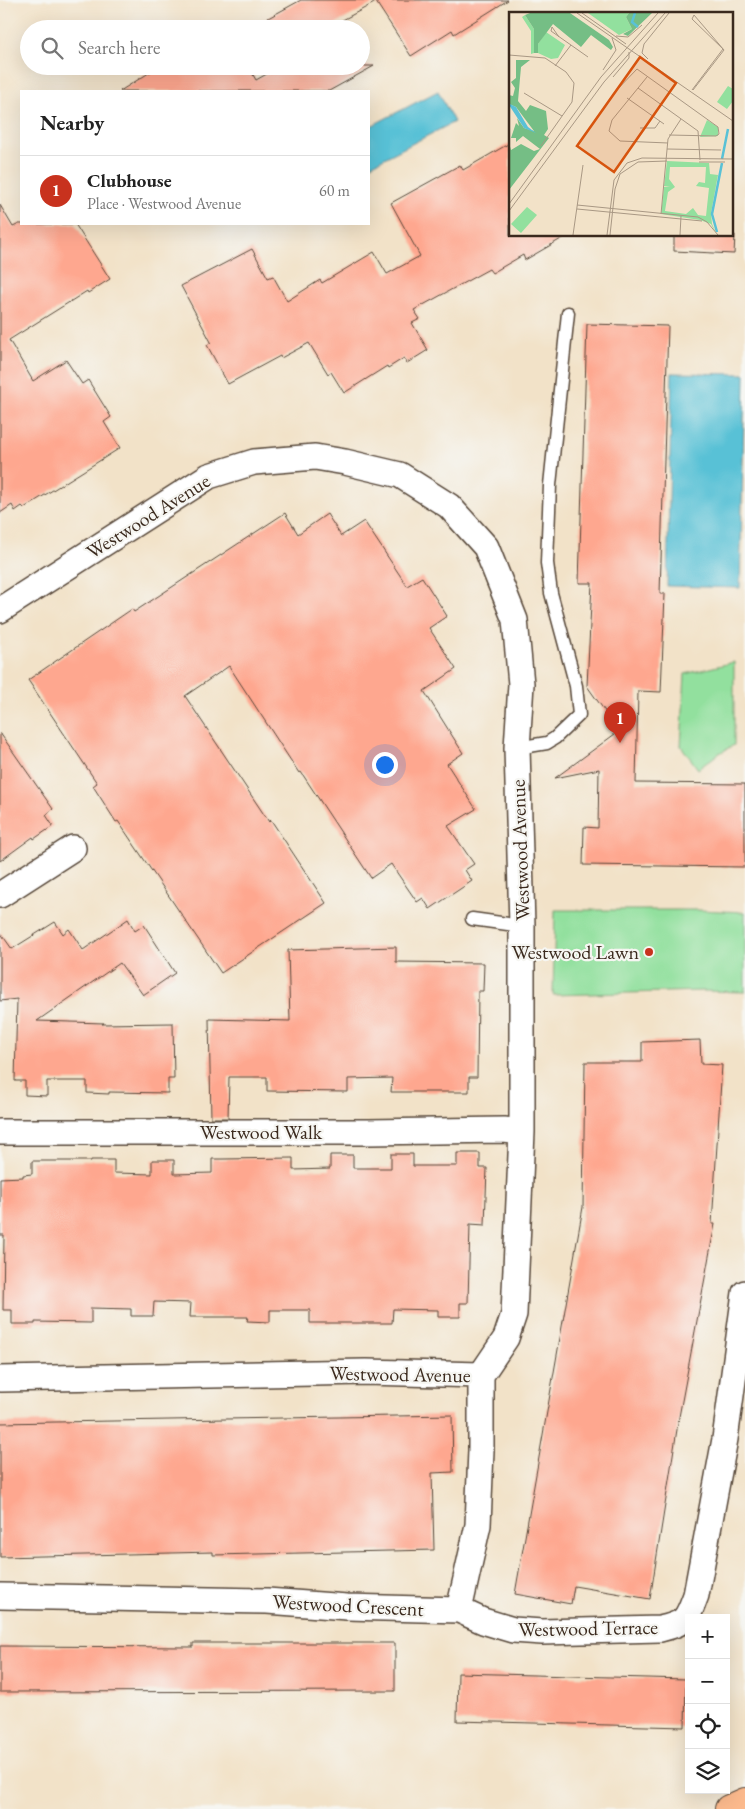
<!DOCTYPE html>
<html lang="en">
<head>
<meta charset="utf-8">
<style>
  :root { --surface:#fff; --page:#f6f6f6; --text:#222; --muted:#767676; --line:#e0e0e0; --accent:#c8321e }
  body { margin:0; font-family:"EB Garamond",serif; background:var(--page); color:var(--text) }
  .controls { position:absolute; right:15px; bottom:15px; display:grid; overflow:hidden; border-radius:0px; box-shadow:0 5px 20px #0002 }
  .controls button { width:45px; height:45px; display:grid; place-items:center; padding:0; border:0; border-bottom:1px solid var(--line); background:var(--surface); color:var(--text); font:25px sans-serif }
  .you { position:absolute; left:384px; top:764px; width:18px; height:18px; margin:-12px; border:4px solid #fff; border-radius:50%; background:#1a73e8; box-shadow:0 0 0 8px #1a73e833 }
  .badge { display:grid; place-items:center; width:32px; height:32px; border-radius:50%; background:var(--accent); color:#fff; font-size:16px; font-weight:700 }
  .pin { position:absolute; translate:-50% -41px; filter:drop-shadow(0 1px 2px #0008) }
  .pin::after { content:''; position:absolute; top:26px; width:18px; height:15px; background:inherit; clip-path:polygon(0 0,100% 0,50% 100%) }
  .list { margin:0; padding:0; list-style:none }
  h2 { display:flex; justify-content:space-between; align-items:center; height:65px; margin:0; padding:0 20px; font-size:21px }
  h2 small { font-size:16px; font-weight:400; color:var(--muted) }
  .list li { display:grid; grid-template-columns:32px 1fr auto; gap:15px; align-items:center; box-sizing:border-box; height:70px; padding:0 20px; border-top:1px solid var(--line) }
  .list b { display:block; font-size:19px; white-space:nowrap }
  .list p { margin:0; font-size:16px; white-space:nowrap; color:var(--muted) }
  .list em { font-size:16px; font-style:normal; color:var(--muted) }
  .icon { flex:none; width:28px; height:28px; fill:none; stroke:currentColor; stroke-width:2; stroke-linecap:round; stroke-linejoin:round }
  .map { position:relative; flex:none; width:745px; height:1809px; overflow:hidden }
  .search { position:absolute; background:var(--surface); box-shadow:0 5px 20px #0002; left:20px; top:20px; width:350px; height:55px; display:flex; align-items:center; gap:12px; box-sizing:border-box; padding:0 18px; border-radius:28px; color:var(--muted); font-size:19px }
  .panel { position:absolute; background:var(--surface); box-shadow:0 5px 20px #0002; left:20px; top:90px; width:350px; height:135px; border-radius:0px }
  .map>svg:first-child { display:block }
  .green { fill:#92e09e; stroke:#66855e }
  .water { fill:#59c1d6; stroke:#4a767a }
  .building { fill:#fea78f }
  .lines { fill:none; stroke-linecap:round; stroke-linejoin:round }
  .service-casing { stroke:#564638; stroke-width:15 }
  .minor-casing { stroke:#564638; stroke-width:28 }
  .motorway-casing { stroke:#564638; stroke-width:30 }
  .service { stroke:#fff; stroke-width:12 }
  .minor { stroke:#fff; stroke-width:25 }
  .motorway { stroke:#fcba8d; stroke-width:28 }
  .poi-dot { fill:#c8321e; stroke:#f6f6f2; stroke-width:2 }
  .labels { text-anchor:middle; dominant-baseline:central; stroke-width:4.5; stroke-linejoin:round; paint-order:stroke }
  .street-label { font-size:20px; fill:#3b2a1e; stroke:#f6f6f2 }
  .poi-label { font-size:20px; fill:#3b2a1e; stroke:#f6f6f2; text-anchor:end }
  .inset-river { fill:none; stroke:#59c1d6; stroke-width:2.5 }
  .inset-road { fill:none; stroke:#a99884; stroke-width:1 }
  .view { fill:#d7540e; fill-opacity:0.15; stroke:#d7540e; stroke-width:2.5 }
  .inset-edge { fill:none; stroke:#3b2a1e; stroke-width:2.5 }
</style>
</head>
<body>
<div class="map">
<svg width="745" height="1809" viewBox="0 0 745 1809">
  <rect width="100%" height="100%" fill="#f6f6f2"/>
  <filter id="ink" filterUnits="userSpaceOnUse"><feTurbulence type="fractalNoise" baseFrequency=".02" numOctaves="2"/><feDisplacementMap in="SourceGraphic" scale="10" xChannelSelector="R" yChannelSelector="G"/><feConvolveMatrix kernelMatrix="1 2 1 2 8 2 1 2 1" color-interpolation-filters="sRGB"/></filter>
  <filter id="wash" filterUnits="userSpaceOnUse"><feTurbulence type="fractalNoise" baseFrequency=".0096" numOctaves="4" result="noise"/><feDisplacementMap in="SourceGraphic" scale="20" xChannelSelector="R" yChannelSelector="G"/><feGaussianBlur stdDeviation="1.12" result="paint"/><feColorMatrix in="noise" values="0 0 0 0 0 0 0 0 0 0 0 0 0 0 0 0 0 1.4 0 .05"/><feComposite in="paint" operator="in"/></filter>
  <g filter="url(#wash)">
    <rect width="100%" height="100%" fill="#f2e2c8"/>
    <path class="green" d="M734,662V745L718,754L698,769L681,746L685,674Z
      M555,910H698L745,912V992L702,991L553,995Z"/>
    <path class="water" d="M438,91L454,122L369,166V127Z
      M672,373L745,374L740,588L667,586Z"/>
    <g id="blocks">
      <path class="building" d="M301,0H508L454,34L452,30L411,56L376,2L326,29H248Z
        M160,66H248L256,80L281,66H374L329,91H120Z
        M510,143V235H568L525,260L523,255L492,273L489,269L414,310L420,319L412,323L428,350L407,363L404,358L388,368L387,366L344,393L331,372L328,374L309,343L281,358L280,356L228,384L207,345L211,342L181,286L252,249L268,278L273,276L287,301L320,280L322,283L374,252L387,274L420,256L391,203L460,165L463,170Z
        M0,205L13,227L19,224H75L110,279L88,293L87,291L9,340L33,381L66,360L82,384L88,380L111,417L104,422L120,448L24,508L22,506L15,511L12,505L0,513Z
        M674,235H735L734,254L674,251Z
        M587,324L668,326L660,594H665L661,692L638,691L636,783L745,784V867L583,865L584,827L598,828L599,769L555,778L619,731L587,686L592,583H579Z
        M285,513L298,534L327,514L341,536L364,521L407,586L422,577L447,616L429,628L456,669L424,691L463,753L447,764L476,809L448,826L474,864L465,870L472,881L430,909L423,898L417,902L391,864L371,878L301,772L299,773L229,666L185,696L269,822L271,820L326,903L221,973L118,821L116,822L93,786L97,783L28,680L132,609L134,612Z
        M0,733L53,809L46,815L53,826L34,839L33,837L0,861Z
        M128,919L135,931L144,925L175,973L143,995L120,963L37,1021L104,1023L102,1024L173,1023L174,1079H168V1093L109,1092V1094L87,1093V1081H47V1096L25,1095V1081H15L17,999L0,1001V932L12,949L55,922L63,934L69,929L83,950Z
        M396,947V962L484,963L483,991H478L477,1077H469V1092H391L392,1078L348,1079V1092L267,1091V1077H229L228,1118H211L209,1019L290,1021L288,950Z
        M700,1040L701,1064L722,1065L712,1224H715L679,1417L650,1599L574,1586L571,1604L515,1594L583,1207L585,1062H642V1042Z
        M457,1153H480V1168H487L485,1225L470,1224L468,1303H460V1317H438V1310L393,1309L392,1323H310V1310H270V1322L247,1321L248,1317H190L191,1303L154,1302L153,1316H131V1309L91,1308V1323L35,1322V1324H12V1310H3L4,1235H0V1178L23,1177V1175L32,1174V1161H91V1160H114V1173L152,1174V1160H174V1174L212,1173V1159H223L293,1158V1170L330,1169V1155H353V1168H391V1154H413V1166H457Z
        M452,1415L453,1472L432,1473L434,1550L213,1555V1552L0,1557V1423Z
        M193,1643H395V1691L0,1692V1646L193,1647Z
        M458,1673L686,1679L685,1727L457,1721Z"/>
    </g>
  </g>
  <g filter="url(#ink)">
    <use href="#blocks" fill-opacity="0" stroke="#564638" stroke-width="1"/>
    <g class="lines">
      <defs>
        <path id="service" d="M517,748L547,743L555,738L579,715L576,686L551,593L547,563L550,485L568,313
          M472,919L522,926"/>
        <path id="minor" d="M0,610L209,476L254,462L315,457L345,462L400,475L449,506L486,547L515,620L521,684L517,748L522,926V1132L514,1314L506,1338L481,1375
          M0,895L73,848
          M0,1132H368L504,1130L522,1132
          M0,1379L366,1372L481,1375
          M0,1596L267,1601L347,1607L459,1610L483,1621L513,1630L542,1632L660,1629C687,1623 687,1619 696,1595L725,1439L745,1293
          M459,1610L478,1525L481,1450V1375"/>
        <path id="motorway" d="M729,1809L745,1802"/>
      </defs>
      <use href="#service" class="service-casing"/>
      <use href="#minor" class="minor-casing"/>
      <use href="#motorway" class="motorway-casing"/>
      <use href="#service" class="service"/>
      <use href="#minor" class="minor"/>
      <use href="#motorway" class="motorway"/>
    </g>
  </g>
  <circle class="poi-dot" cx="649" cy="952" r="5"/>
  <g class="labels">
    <g class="street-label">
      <text transform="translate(148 516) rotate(-32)">Westwood Avenue</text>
      <text transform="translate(520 850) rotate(-92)">Westwood Avenue</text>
      <text x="261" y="1132">Westwood Walk</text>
      <text transform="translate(400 1374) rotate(1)">Westwood Avenue</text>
      <text transform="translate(348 1605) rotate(3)">Westwood Crescent</text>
      <text transform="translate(588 1628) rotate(-1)">Westwood Terrace</text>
    </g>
    <g class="poi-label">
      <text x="639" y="952">Westwood Lawn</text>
    </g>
  </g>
  <g transform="translate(509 12)">
    <rect width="224" height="224" fill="#f2e2c8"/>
    <path d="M79,1H120L117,5L123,17L110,23ZM16,3L25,17V41L22,42V19L13,5ZM37,20L56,33L49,46L42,47L29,41V32ZM219,74L224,77V89L218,97L208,90ZM198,108L209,115V124L191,125ZM158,149L200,151L201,162L209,163L202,201L203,212L208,223L202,212L191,208L152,202L155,175L161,174H155ZM161,155H197L196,171L190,170L187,174L200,176L197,204L189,203L184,196L177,202L156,199L159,180L166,175L160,167ZM18,195L28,203L12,221L2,212Z" fill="#92e09e" fill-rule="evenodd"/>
    <path d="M21,1H61L100,28L104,35L102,38L82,23L72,35L44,12L29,32V41H25V17L16,3ZM120,1H143L119,24L114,22L123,17L117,5ZM7,48H21L12,55L9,89L17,99L21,93L37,99L39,117L35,123L40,126L0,178V131L2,138L12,132L25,139L31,137L14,124L7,130V126H2L7,111L10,114L8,106L15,116L25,119L7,95L0,92V83L4,84L6,76L2,70L7,66Z" fill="#75be85"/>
    <path d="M0,93L1,92L7,95L19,115L27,121L15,116Z" fill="#59c1d6"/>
    <path class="inset-river" d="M126,1L123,10L129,15M213,147L219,117M208,220L203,202L213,151"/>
    <path class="inset-road" d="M68,1L224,109M73,1L117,32M107,24L119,25L133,13M50,25L43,15L42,19L79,45M0,43L36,46L57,60L65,71L63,90L32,134M139,47L133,41L135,32L160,1M46,54L62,33M94,58L107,38L103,26M104,65L120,46V40M138,65L103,108L100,119L111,129L159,131M129,76L189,119L191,148M183,78L214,37L183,7L185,3L215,38L184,78M15,81L53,104M103,83L128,57L209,115L210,122L207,124L160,123M118,86L155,112M131,116H146L151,109M158,137L212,138M190,150H216M0,192L92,65L149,1M68,193L189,205L198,210L209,223M68,197L193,209M0,199L95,70L156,1M152,202L159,127L172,107M64,223L74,153M98,223L105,168L118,151L133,146L224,147M101,223L106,177L111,162L129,150L158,149M171,223L172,204"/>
    <path class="view" d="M131,45L167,71L105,160L68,134Z"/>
    <rect width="224" height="224" class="inset-edge"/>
  </g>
</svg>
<div class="controls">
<button>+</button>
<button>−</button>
<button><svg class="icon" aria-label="locate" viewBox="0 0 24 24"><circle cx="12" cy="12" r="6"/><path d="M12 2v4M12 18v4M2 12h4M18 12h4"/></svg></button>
<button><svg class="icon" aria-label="layers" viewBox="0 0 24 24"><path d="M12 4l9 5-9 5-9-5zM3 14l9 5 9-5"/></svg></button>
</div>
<div class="you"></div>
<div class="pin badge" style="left:620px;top:743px">1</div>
<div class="search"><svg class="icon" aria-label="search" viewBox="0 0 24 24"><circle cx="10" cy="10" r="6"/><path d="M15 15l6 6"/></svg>Search here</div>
<section class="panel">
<h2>Nearby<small></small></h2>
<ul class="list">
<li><span class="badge">1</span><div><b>Clubhouse</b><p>Place · Westwood Avenue</p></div><em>60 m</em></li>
</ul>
</section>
</div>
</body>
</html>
